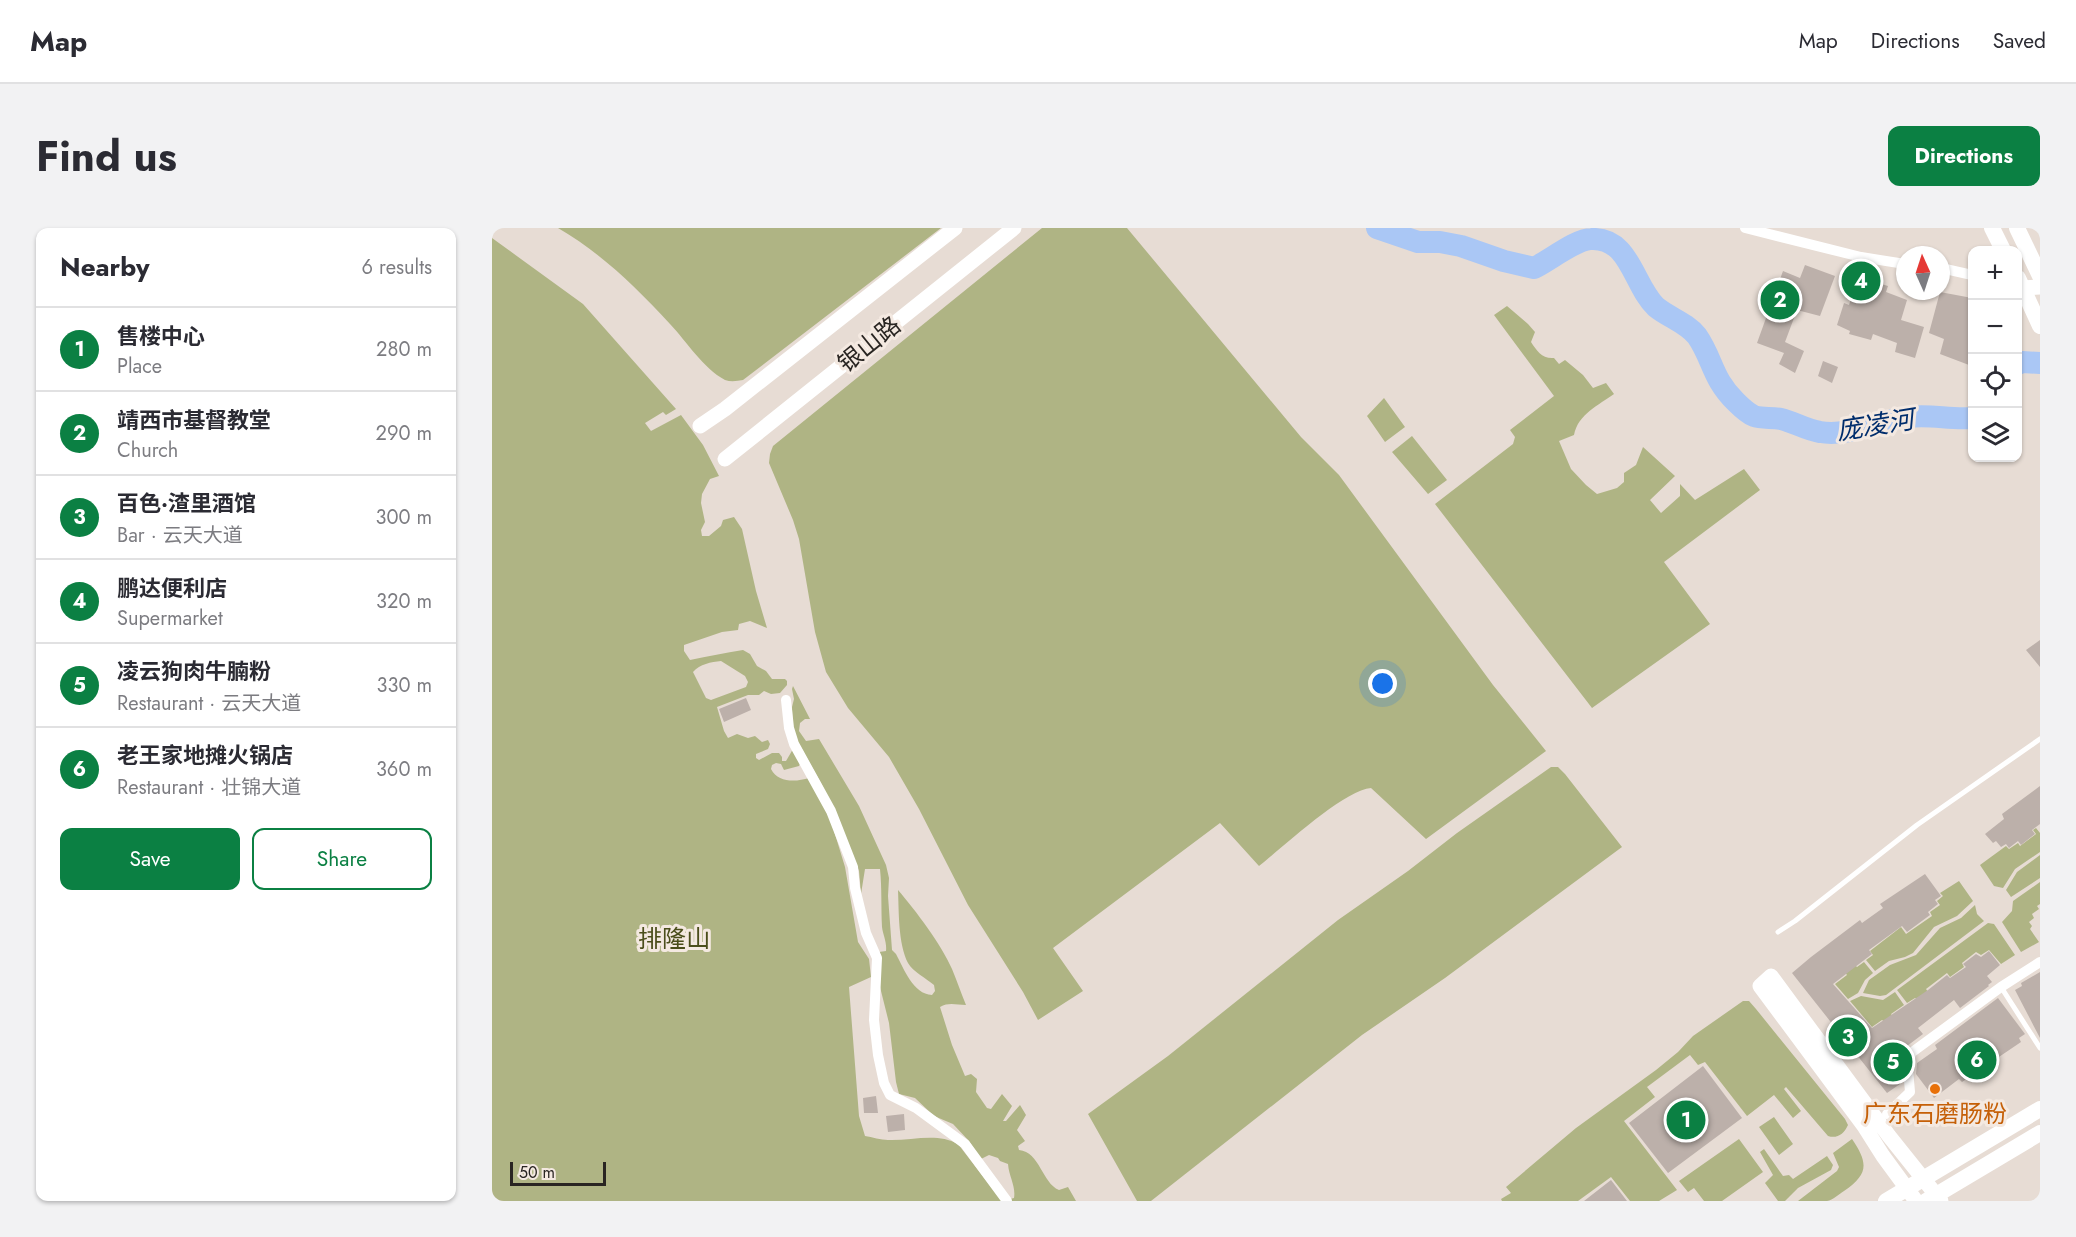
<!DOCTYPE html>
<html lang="en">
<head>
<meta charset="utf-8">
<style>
  :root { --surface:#fff; --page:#f2f2f3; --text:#2b2b33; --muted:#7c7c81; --line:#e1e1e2; --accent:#0b8043 }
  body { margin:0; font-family:Jost,"Noto Sans SC",sans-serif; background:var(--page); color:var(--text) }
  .controls { position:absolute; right:18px; top:18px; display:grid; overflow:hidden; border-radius:12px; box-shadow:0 2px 4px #0004 }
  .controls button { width:54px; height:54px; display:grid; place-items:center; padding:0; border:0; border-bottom:2px solid var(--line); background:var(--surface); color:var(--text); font:30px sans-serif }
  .compass { position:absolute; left:1404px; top:18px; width:54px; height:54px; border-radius:50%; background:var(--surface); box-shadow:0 2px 4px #0004; rotate:357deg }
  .scale { position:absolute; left:18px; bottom:15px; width:96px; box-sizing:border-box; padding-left:6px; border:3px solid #292522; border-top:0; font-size:16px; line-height:21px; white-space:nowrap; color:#292522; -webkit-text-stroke:4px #f4e9e1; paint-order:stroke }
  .you { position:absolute; left:891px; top:456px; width:21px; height:21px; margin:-15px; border:4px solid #fff; border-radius:50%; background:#1a73e8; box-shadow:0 0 0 9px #1a73e833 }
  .badge { display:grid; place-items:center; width:39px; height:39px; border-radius:50%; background:var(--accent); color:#fff; font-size:20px; font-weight:700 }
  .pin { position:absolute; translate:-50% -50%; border:3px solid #fff; box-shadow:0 2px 6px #0006 }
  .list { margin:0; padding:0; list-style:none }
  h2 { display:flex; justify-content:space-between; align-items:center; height:78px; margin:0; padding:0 24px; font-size:26px }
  h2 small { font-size:20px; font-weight:400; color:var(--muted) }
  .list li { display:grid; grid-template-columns:39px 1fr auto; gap:18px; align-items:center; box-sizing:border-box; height:84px; padding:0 24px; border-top:2px solid var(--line) }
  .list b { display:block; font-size:22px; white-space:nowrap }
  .list p { margin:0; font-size:20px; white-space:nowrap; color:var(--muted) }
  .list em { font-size:20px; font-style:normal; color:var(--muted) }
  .actions { display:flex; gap:12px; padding:18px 24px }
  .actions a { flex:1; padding:14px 0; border:2px solid var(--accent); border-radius:12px; text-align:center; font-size:21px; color:var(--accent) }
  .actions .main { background:var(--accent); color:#fff }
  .icon { flex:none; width:33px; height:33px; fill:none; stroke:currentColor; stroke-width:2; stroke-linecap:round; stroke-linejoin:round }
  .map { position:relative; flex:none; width:1548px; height:973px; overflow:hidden; border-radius:12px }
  header { display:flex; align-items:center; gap:36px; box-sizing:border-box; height:84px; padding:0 30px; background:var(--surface); border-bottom:2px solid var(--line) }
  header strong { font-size:28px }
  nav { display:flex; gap:33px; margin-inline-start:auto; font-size:21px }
  .intro { display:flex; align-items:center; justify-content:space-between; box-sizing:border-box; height:144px; padding:0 36px }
  h1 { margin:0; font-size:42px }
  .button { padding:15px 27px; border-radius:12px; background:var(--accent); color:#fff; font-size:21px; font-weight:700 }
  main { display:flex; gap:36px; padding:0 36px }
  aside { flex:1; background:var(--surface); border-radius:12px; box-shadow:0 2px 4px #0004 }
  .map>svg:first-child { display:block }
  .green { fill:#afb484; fill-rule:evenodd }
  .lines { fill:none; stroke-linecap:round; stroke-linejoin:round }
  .river { stroke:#aac7f5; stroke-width:22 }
  .building { fill:#bcb0aa }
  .lane { stroke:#fff; stroke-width:5 }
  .street { stroke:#fff; stroke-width:10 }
  .secondary { stroke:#fff; stroke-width:15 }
  .primary { stroke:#fff; stroke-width:16 }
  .food-dot { fill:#e8710a; stroke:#f4e9e1; stroke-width:2 }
  .labels { text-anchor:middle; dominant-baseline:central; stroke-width:6; stroke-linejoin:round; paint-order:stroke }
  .street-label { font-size:24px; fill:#292522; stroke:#f4e9e1 }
  .park-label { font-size:24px; fill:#4b4e1b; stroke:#f4e9e1 }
  .food-label { font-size:24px; fill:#c56008; stroke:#f4e9e1 }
  .water-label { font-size:26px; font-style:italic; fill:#002d6c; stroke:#f4e9e1 }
</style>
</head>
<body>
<header>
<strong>Map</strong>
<nav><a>Map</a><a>Directions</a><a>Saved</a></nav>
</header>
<div class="intro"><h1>Find us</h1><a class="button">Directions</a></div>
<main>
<aside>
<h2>Nearby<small>6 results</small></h2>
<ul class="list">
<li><span class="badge">1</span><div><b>售楼中心</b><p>Place</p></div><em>280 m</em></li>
<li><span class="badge">2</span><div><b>靖西市基督教堂</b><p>Church</p></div><em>290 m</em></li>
<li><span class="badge">3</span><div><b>百色·渣里酒馆</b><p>Bar · 云天大道</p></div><em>300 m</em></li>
<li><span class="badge">4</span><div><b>鹏达便利店</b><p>Supermarket</p></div><em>320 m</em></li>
<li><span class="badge">5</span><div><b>凌云狗肉牛腩粉</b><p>Restaurant · 云天大道</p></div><em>330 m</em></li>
<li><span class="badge">6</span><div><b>老王家地摊火锅店</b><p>Restaurant · 壮锦大道</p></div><em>360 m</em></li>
</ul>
<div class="actions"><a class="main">Save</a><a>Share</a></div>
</aside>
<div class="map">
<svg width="1548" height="973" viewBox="0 0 1548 973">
  <rect width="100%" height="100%" fill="#e7dcd4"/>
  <path class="green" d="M66,0H449L251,152C245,153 239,154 233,152C211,140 195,114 178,96C144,59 109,25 66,0Z
    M550,0H635L809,209L847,247L1001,457L1054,523L934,611L879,560C852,562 791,619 767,638L728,595L561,720L591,763L546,792L531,764L476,677L427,581L397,529L356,480L334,444L323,404L307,311L301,292L277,235L278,226L281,218Z
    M0,10L91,76L184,181L174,187L171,184L153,195L159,203L189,187L211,217L227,248L218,251L210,266L209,275L213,294L209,302L210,308H217L229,298L231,292L242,289L250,301L264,363L275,400L258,393L247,396L246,402L230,404L192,417V423L198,432C216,428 233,425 251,422L258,426L265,438L274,443L280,451H293L295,453V457L288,465L279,466L272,463L267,467H256L225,479L232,503L236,510L245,506L256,510L263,508L270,514L276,512L278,516L276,521L264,526V530L267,532L280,525H287L290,529V533H294L301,521L309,534L307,538L292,542L289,536L284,535L280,537L279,541C286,555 304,554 317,550L339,593L353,639L366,714L377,731L379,749L357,759L367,888L373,908C380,909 389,912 396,912C419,913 445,904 466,916L510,973H0ZM229,433L253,448L256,454L254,459L219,472L214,470L201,444C208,436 219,434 229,433Z
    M1015,78L1036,96L1043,104L1039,114C1045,123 1050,131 1062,130L1067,136L1073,132L1091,147L1101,160L1114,155L1122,166C1107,177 1086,186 1082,207L1067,213L1079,241L1094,257L1105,266L1125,260L1132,254V245L1144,237L1151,219L1183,248L1158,272L1169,285L1188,268V256L1203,272L1252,241L1268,262L1172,334L1218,396L1100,480L943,276L1021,216L1023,209L1018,202L1062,168L1002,87Z
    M892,170L913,199L893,214L875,188Z
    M920,208L955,252L936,266L900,224Z
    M301,458L318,491H313L308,495L307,503L314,513L327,511L367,578L394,637L397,650L396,668L400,722L404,726C412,741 421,766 440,767L443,763L442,757C434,750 421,744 416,735C406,715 407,684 406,662C424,683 449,716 460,741C465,753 469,765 474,777C464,777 457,774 448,779L460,817L473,848L479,846L485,851L484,864L495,880L499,881L510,866L520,878L511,893H514L528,877L534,887L525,902L533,913L526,918L527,922C548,924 550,955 567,962L576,959L584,973H519L518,971L522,970C524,958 517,949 516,936L508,933L506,930L497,927L489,931L477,913L461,896L442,888L423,870L407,866L404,854L397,795L387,755V724L394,723C395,714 391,707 390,699C389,680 390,660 388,641H373L369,666L367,643L364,635L330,557L301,505L300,479L302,471L300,461Z
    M1059,539H1066L1073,546L1130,619L953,750L870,807L659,973H645L596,886L676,828L846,692L916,643L965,605Z
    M1544,600L1548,605V624L1523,641L1511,660L1502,658L1488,637L1514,618L1517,621L1526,615L1528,618L1544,606L1541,602Z
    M1548,627V650L1519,669L1514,662L1525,644Z
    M1467,653L1481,673L1465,688L1442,699L1421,725L1413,729L1397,733L1383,743L1374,732L1381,727L1378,723L1409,699L1414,706L1440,688L1438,684L1448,677L1445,673L1451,668L1448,665Z
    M1548,654V676L1545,678L1547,681L1540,686L1542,690L1537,694L1540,698L1538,701L1547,714L1529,724L1510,694L1520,683L1521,673Z
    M1483,677L1485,686L1492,693L1394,767L1388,768L1371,765L1377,752L1398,737L1424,727L1448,700L1469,690Z
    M1496,695L1502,696L1523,727L1509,736L1497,722L1489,727L1484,724L1470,735L1472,739L1458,749L1455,745L1434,761L1436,764L1425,771L1423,770L1415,775L1405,762Z
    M1372,734L1381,745L1373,752L1366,765L1356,771L1343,756L1355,747L1352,743L1362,736L1365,739Z
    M1403,764L1412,777L1399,786L1401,789L1393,794L1390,792L1380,799L1358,773L1369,768L1391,772Z
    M1251,773H1257L1264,781L1353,891L1356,897C1352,906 1345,911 1336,908L1294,859L1292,861L1309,883L1301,890L1282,867L1255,888L1213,834L1206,837L1198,827L1155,859L1163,869L1132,893L1185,962L1167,973H1138L1119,949L1086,973H1010L1009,971L1019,965L1014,959L1084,900L1164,842L1186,824L1201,808Z
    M1282,889L1301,916L1287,927L1267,899Z
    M1247,911L1271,944L1230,973H1212L1202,960L1196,964L1187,953Z
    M1360,911C1377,936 1376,946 1352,963C1347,966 1341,972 1335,973C1327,973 1315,973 1306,973L1345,943L1347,939L1341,925Z
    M1272,921L1291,948L1297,947L1301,951L1335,928L1341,937L1339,942L1306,960L1293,973H1286L1273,955L1281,947L1268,924Z"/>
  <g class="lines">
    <path class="river" d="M885,0L926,14H948L969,18L1012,33L1042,40C1057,33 1084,11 1099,11C1138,9 1141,57 1164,79C1176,89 1195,95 1205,108C1221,131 1220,151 1244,174C1249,179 1255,185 1262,188C1270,191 1280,189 1289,191C1302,194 1314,202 1328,204C1357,209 1388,192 1417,189C1438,186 1459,192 1480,190
      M1526,136L1530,134L1548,135"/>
  </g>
  <path class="building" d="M1313,37L1343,48L1328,88L1305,82L1293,114L1312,123L1303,145L1287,136L1292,125L1265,115L1291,43L1308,50Z
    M1366,49L1396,58L1394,64L1415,72L1409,92L1432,99L1423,130L1403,124L1405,115L1381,106L1379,112L1357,106L1358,103L1345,97L1352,75L1357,77Z
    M1448,64L1480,70V126L1477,137L1448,126L1452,111L1437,105Z
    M1331,133L1346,139L1340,155L1326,148Z
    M1548,412V439L1534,422Z
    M254,470L259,482L232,494L227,481Z
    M1548,558V596L1540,602L1543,606L1529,617L1526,613L1517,620L1514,616L1509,619L1504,613L1501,615L1493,606L1512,591L1510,586Z
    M1433,646L1449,668L1443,672L1446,676L1436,684L1438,687L1415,704L1410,698L1377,722L1380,726L1341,756L1380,800L1436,762L1455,747L1458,750L1474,739L1471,736L1484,726L1489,729L1497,723L1508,737L1495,748L1500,754L1496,757L1497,758L1468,780L1462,772L1426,800L1431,806L1407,824L1408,856L1395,865L1300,745L1319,729L1368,692L1370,695L1391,680L1388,676Z
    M1548,744V810L1523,762L1530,758L1529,755Z
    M1506,770L1533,806L1527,810L1529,814L1470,854L1467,851L1442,870L1424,846L1425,835L1445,821L1443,817Z
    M1211,838L1250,890L1176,945L1137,895Z
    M384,868L386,885H372L371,870Z
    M412,886L413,902L396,904L394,888Z
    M1119,952L1135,973H1092Z"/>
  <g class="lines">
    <path class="lane" d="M1286,704L1303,693L1425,597L1548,511
      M1509,759L1548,820"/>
    <path class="street" d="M1253,0L1369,29L1413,36
      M1449,40L1480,47
      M294,472L297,500L302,516L339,583L361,639L363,660L374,705L385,730L382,792L386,827L392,855L398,867L424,880L473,916L515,973
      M1395,886L1418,864L1416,841L1419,825L1509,759L1548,734"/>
    <path class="secondary" d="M1526,58L1531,60L1548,59
      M208,198L233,181L463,0
      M233,231L522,0
      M1424,973L1391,928L1372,898L1268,758L1279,748L1397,908L1449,973"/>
    <path class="primary" d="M1500,0L1511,22
      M1525,0L1548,48
      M1526,50L1548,98
      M1394,973L1548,881
      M1434,973L1548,905"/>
  </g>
  <circle class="food-dot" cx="1443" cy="861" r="6"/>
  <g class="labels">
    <g class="street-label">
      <text transform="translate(377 116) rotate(-39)">银山路</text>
    </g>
    <g class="park-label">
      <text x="182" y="710">排隆山</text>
    </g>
    <g class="food-label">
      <text x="1443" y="885">广东石磨肠粉</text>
    </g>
    <g class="water-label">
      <text transform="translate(1383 197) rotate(-9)">庞凌河</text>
    </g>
  </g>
</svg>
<div class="controls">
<button>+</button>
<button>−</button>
<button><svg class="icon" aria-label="locate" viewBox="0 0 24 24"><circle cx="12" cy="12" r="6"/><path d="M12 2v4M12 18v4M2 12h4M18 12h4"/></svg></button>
<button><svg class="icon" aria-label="layers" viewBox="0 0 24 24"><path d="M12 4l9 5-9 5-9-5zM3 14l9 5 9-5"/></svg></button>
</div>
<svg class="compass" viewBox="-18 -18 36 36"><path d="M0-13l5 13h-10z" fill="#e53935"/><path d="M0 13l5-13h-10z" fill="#7c7c81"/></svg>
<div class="scale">50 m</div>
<div class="you"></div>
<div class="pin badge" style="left:1194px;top:892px">1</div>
<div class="pin badge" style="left:1288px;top:72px">2</div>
<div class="pin badge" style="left:1356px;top:809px">3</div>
<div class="pin badge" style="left:1369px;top:53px">4</div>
<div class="pin badge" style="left:1401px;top:834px">5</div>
<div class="pin badge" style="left:1485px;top:832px">6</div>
</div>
</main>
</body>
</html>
